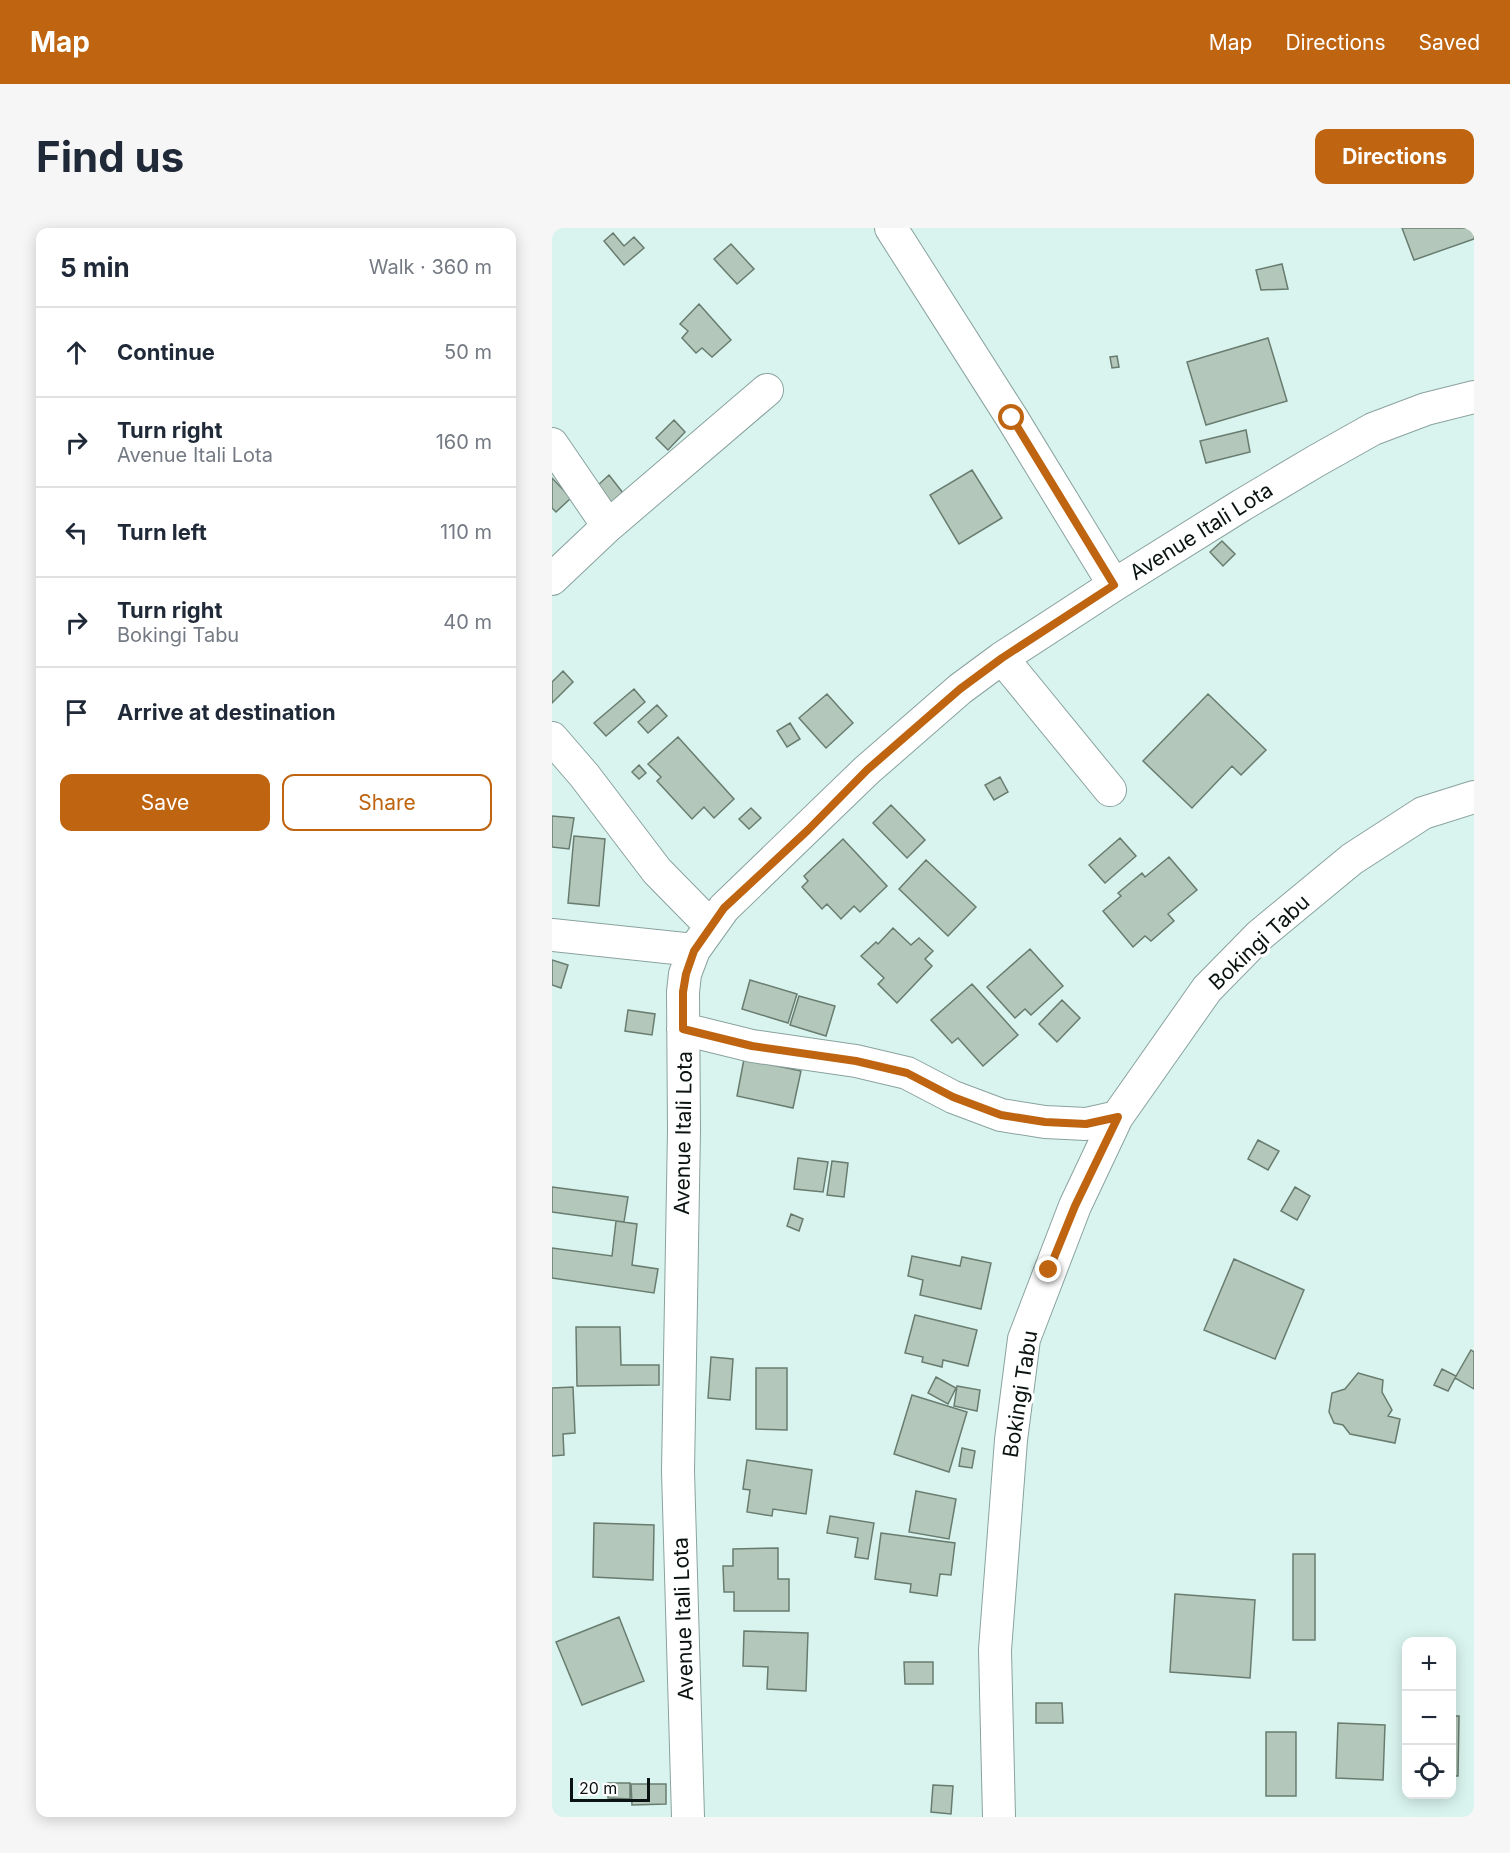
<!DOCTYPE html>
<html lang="en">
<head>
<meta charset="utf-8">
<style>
  :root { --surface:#fff; --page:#f6f6f7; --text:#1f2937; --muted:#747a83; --line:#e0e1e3; --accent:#bf6410 }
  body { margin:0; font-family:Inter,sans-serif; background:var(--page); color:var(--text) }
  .controls { position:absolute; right:18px; bottom:18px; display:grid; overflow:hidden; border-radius:12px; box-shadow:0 3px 15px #0003 }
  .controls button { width:54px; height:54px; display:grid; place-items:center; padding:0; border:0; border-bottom:2px solid var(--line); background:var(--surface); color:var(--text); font:30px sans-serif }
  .scale { position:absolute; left:18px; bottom:15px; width:80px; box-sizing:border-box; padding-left:6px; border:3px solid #0a1311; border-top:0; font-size:16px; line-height:21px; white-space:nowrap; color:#0a1311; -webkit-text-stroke:4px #fff; paint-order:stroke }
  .stop { position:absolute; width:18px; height:18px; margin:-14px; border:4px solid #bf6410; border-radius:50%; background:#fff }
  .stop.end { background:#bf6410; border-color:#fff; box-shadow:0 2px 6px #0008 }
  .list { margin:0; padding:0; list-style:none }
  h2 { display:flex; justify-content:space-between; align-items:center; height:78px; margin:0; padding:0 24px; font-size:26px }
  h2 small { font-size:20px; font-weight:400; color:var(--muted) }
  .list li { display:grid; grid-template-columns:39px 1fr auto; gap:18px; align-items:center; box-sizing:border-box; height:90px; padding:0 24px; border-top:2px solid var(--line) }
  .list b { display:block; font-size:22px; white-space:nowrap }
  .list p { margin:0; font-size:20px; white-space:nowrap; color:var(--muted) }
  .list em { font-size:20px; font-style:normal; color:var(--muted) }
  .actions { display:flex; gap:12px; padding:18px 24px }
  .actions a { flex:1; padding:14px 0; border:2px solid var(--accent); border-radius:12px; text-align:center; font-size:21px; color:var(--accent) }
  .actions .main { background:var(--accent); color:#fff }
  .icon { flex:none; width:33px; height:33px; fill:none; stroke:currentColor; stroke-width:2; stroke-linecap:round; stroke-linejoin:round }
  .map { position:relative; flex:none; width:922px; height:1589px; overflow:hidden; border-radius:12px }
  header { display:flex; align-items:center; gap:36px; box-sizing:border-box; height:84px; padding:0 30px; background:var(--accent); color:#fff }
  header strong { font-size:28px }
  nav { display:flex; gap:33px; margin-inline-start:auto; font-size:21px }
  .intro { display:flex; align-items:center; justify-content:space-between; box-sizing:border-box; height:144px; padding:0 36px }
  h1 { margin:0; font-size:42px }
  .button { padding:15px 27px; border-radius:12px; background:var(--accent); color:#fff; font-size:21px; font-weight:700 }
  main { display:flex; gap:36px; padding:0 36px }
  aside { flex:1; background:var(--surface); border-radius:12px; box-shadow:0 3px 15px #0003 }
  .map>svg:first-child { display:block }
  .building { fill:#b3c7ba; stroke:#697c70; stroke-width:1.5 }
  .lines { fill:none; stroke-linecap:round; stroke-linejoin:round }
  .minor-casing { stroke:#8aa29e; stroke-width:34 }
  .minor { stroke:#fff; stroke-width:32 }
  .route { stroke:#bf6410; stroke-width:8 }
  .labels { text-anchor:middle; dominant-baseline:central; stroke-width:6; stroke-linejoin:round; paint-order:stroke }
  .street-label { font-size:21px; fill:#0a1311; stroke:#fff }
</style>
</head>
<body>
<header>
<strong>Map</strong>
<nav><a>Map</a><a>Directions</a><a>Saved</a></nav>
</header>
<div class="intro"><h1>Find us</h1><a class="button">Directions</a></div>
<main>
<aside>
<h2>5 min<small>Walk · 360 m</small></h2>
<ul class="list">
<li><svg class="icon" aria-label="ahead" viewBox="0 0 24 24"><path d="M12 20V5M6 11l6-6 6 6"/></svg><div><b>Continue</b></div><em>50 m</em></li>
<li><svg class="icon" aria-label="right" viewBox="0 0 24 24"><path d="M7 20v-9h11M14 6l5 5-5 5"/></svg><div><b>Turn right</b><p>Avenue Itali Lota</p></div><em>160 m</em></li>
<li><svg class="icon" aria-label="left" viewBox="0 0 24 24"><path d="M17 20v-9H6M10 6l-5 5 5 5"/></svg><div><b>Turn left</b></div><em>110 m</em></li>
<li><svg class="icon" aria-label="right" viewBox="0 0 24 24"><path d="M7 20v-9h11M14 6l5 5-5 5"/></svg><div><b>Turn right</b><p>Bokingi Tabu</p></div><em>40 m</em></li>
<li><svg class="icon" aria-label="arrive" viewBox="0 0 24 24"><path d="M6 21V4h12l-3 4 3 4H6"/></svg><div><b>Arrive at destination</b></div></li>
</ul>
<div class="actions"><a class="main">Save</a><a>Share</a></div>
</aside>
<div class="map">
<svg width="922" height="1589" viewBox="0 0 922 1589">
  <rect width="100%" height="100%" fill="#d9f4ee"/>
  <path class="building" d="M850,0H922V11L862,32Z
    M61,5L72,18L82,9L92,20L72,37L52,13Z
    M179,16L202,41L185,56L162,31Z
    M730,36L736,61L709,62L704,42Z
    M147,76L179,112L160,129L150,120L144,125L130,110L136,103L128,96Z
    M716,110L735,173L654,197L635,134Z
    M565,128L567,139L560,140L558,129Z
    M122,192L133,204L116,222L104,210Z
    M694,202L698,224L654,235L648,213Z
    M420,242L450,290L407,316L378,267Z
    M57,247L71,265L59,276L45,258Z
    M0,250L19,270L4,284L0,280Z
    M670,313L683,326L671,338L658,324Z
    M11,443L21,454L0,475V454Z
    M82,461L93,474L54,508L42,495Z
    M275,466L301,495L274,520L247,490Z
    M656,466L714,522L689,547L680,538L640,580L591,533Z
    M105,477L115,488L96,505L86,494Z
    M238,495L248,511L235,519L225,503Z
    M126,509L182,571L162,590L152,579L140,591L105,553L109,549L96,536Z
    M87,537L94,545L87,551L80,544Z
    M448,549L456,564L442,572L433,557Z
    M339,577L373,612L355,630L321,595Z
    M199,580L209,590L197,601L187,591Z
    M0,588L22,590L17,621L0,619Z
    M22,608L53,611L47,678L16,675Z
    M568,610L584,628L553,655L537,637Z
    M291,611L335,658L308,684L302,678L289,691L275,676L270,681L250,659L256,653L252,648Z
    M617,629L645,662L616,686L622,693L599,713L593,708L581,719L551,683L569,668L566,665L590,645L593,649Z
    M374,632L424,679L396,708L347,661Z
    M341,700L359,717L367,710L381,723L373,731L380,738L345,775L326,756L332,750L309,728L324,714L326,716Z
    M478,721L511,758L479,787L473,781L463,790L435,759Z
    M0,732L16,737L9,760L0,757Z
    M198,752L245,766L236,795L190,781Z
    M420,756L466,807L431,838L406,810L400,815L379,792Z
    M247,768L283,778L274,808L238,797Z
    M510,772L528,790L505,814L487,796Z
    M76,782L103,786L100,807L73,803Z
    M192,831L249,843L241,880L185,868Z
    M706,912L727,923L716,942L696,931Z
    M246,930L276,934L271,964L242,961Z
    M280,933L296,935L292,969L275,967Z
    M0,959L76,969L72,994L0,984Z
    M743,959L758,968L745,992L729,983Z
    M239,986L251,991L247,1003L235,998Z
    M64,993L85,996L80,1037L106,1041L102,1065L0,1050V1020L60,1028Z
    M360,1028L408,1038L410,1029L439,1035L429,1081L368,1067L371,1052L356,1048Z
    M682,1031L752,1062L723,1131L652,1102Z
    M363,1087L425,1102L416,1138L391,1132L390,1139L370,1134L371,1129L353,1125Z
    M24,1099H68L69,1137H107V1157L25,1158Z
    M919,1122L922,1124V1161L903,1150Z
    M159,1129L181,1131L178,1172L156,1170Z
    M204,1140H235V1202L204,1201Z
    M890,1141L904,1148L896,1163L882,1157Z
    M806,1145L831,1152L830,1164L840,1182L836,1188L848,1191L843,1215L798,1206L791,1197L782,1195L777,1184L780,1165L793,1161Z
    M384,1149L404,1160L396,1176L376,1165Z
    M405,1158L428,1162L425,1183L402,1178Z
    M21,1159L23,1205L11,1206L12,1227L0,1228V1160Z
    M360,1167L415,1184L397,1244L342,1226Z
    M410,1220L423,1223L420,1240L407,1238Z
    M195,1232L260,1242L254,1286L221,1281L220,1288L195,1284L198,1262L191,1261Z
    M364,1263L404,1271L397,1311L357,1304Z
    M278,1288L322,1295L316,1331L303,1329L306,1310L275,1305Z
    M42,1295L102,1297L101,1352L41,1349Z
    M329,1305L403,1315L399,1347L388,1346L385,1368L358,1364L359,1356L323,1351Z
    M226,1320V1351H237V1383H182V1364H172L171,1338H181V1321Z
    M741,1326H763V1412H741Z
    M623,1366L703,1372L698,1450L618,1444Z
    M67,1389L92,1453L30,1477L4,1414Z
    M192,1403L256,1405L254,1463L215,1461L216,1439L191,1438Z
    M352,1434H381V1456H353Z
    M484,1475H510L511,1495H484Z
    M853,1486H854V1547L852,1546Z
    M900,1488H907L906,1548H900Z
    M786,1495L833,1497L831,1552L784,1550Z
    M714,1504H744V1568H714Z
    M56,1555H78V1571L56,1570Z
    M79,1556H114V1576L80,1577Z
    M381,1557L401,1558L399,1586L379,1584Z"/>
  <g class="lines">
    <defs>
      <path id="minor" d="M339,0L460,190L562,357
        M0,216L56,298
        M0,351L56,298L215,162
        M450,430L558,562
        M0,510L32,547L105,643L158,697
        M0,707L142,722
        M131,801L200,818L304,833L355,845L401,869L449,887L493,894L534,896L565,889
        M136,1589L126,1243L132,902L131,764L133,746L142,722L172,680L315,542L408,461L450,430L562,357L690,277L764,233L821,201L874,181L922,169
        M447,1589L443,1422L459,1212L472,1111L523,978L565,889L655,761L708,707L800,631L871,585L922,569"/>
    </defs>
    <use href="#minor" class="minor-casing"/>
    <use href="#minor" class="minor"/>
  </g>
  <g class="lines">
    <path class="route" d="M460,190L562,357L450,430L408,461L315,542L256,602L172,680L142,723L134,746L131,764V801L200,818L304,833L355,845L401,869L449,887L493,894L534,896L566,889L523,978L497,1042"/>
  </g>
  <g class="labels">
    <g class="street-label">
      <text transform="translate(649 303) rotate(-32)">Avenue Itali Lota</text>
      <text transform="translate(707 714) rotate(-43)">Bokingi Tabu</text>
      <text transform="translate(131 905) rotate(-89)">Avenue Itali Lota</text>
      <text transform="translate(468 1166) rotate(-81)">Bokingi Tabu</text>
      <text transform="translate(131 1391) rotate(-92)">Avenue Itali Lota</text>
    </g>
  </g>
</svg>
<div class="controls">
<button>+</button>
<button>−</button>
<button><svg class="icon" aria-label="locate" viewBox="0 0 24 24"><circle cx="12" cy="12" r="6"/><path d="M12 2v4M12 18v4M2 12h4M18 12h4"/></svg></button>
</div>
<div class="scale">20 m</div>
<div class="stop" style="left:460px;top:190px"></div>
<div class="stop end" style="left:497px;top:1042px"></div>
</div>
</main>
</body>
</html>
